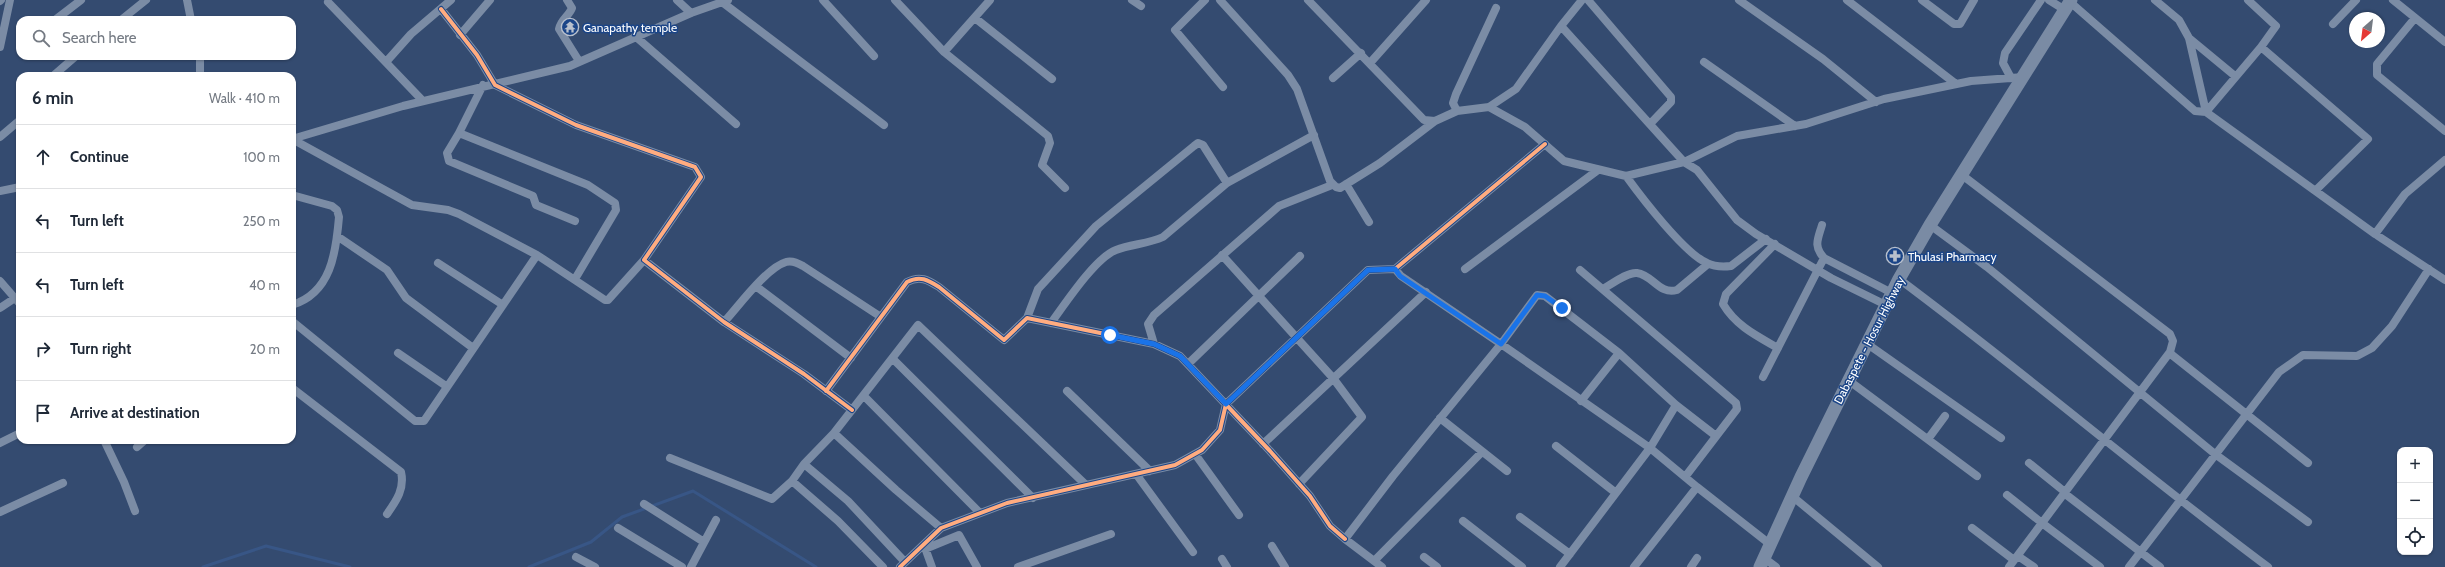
<!DOCTYPE html>
<html lang="en">
<head>
<meta charset="utf-8">
<style>
  :root { --surface:#fff; --page:#f6f6f7; --text:#1f2937; --muted:#747a83; --line:#e0e1e3 }
  body { margin:0; font-family:Cabin,sans-serif; background:var(--page); color:var(--text) }
  .controls { position:absolute; right:12px; bottom:12px; display:grid; overflow:hidden; border-radius:8px; box-shadow:0 1px 3px #0004 }
  .controls button { width:36px; height:36px; display:grid; place-items:center; padding:0; border:0; border-bottom:1px solid var(--line); background:var(--surface); color:var(--text); font:20px sans-serif }
  .compass { position:absolute; left:2349px; top:12px; width:36px; height:36px; border-radius:50%; background:var(--surface); box-shadow:0 1px 3px #0004; rotate:208deg }
  .stop { position:absolute; width:12px; height:12px; margin:-9px; border:3px solid #1a73e8; border-radius:50%; background:#fff }
  .stop.end { background:#1a73e8; border-color:#fff; box-shadow:0 1px 4px #0008 }
  .list { margin:0; padding:0; list-style:none }
  h2 { display:flex; justify-content:space-between; align-items:center; height:52px; margin:0; padding:0 16px; font-size:17px }
  h2 small { font-size:13px; font-weight:400; color:var(--muted) }
  .list li { display:grid; grid-template-columns:26px 1fr auto; gap:12px; align-items:center; box-sizing:border-box; height:64px; padding:0 16px; border-top:1px solid var(--line) }
  .list b { display:block; font-size:15px; white-space:nowrap }
  .list em { font-size:13px; font-style:normal; color:var(--muted) }
  .icon { flex:none; width:22px; height:22px; fill:none; stroke:currentColor; stroke-width:2; stroke-linecap:round; stroke-linejoin:round }
  .map { position:relative; flex:none; width:2445px; height:567px; overflow:hidden }
  .search { position:absolute; background:var(--surface); box-shadow:0 1px 3px #0004; left:16px; top:16px; width:280px; height:44px; display:flex; align-items:center; gap:10px; box-sizing:border-box; padding:0 14px; border-radius:12px; color:var(--muted); font-size:15px }
  .panel { position:absolute; background:var(--surface); box-shadow:0 1px 3px #0004; left:16px; top:72px; width:280px; height:372px; border-radius:12px }
  .map>svg:first-child { display:block }
  .lines { fill:none; stroke-linecap:round; stroke-linejoin:round }
  .stream { stroke:#385686; stroke-width:3 }
  .minor { stroke:#7b8ca5; stroke-width:8 }
  .trunk { stroke:#7a8ba4; stroke-width:13 }
  .cycleway-casing { stroke:#1b4588; stroke-width:6 }
  .cycleway { stroke:#ffac80; stroke-width:4 }
  .route { stroke:#1a73e8; stroke-width:5 }
  .labels { text-anchor:middle; dominant-baseline:central; stroke-width:3; stroke-linejoin:round; paint-order:stroke }
  .poi-label { font-size:12px; fill:#fff; stroke:#1b4588; text-anchor:start }
  .street-label { font-size:12px; fill:#fff; stroke:#1b4588 }
</style>
</head>
<body>
<div class="map">
<svg width="2445" height="567" viewBox="0 0 2445 567">
  <rect width="100%" height="100%" fill="#344b70"/>
  <g class="lines">
    <path class="stream" d="M203,567L266,546L350,567
      M529,567L591,542L622,517L693,491L816,567"/>
    <path class="minor" d="M187,0L191,20
      M567,0L572,8C569,16 561,19 559,29L579,61
      M677,0L691,13
      M823,0L874,56
      M895,0L944,52L1048,136L1050,143L1042,165L1065,188
      M1132,0L1141,6
      M1205,0L1175,30L1223,87
      M1220,0L1288,75L1297,89L1330,181L1336,187L1340,188L1380,163L1435,121
      M1308,0L1424,120L1435,121L1457,111L1489,107L1516,89L1561,26L1684,162L1697,170L1737,220L1756,234L1831,278L1886,305
      M1588,0L1671,97V102L1650,124
      M1739,0L1823,59L1876,102
      M1847,0L1956,84
      M1922,0L1954,24H1960L1974,0
      M2049,0L2065,10
      M2155,0L2179,20L2189,38L2206,112L2375,234L2445,280
      M2248,0L2276,26L2261,47L2368,139L2316,190
      M2393,0L2445,42
      M0,1L1,0
      M328,2L423,101
      M722,2L884,125
      M2070,2L2195,111L2206,112L2261,47
      M441,9L477,55L495,85L576,125L695,167L701,177L644,260L724,322L804,374L852,410
      M975,18L1052,79
      M2415,18L2377,64V75L2445,131
      M55,20L81,0
      M121,20L146,0
      M2333,24L2356,0
      M1561,26L1582,0
      M460,35L490,0
      M635,36L736,124
      M2189,38L2235,76
      M0,47L10,0
      M944,52L990,0
      M200,56V76
      M386,62L411,34L451,0
      M1704,62L1795,126
      M1370,63L1426,0
      M53,76L76,56
      M1333,78L1361,53
      M2011,78L2003,63L2005,53L2041,0
      M483,85L459,133L588,185L615,203L616,210L575,279
      M1489,107L1525,127L1564,161L1626,176L1684,162L1737,136L1806,124L1884,99L1971,81L2024,77
      M1457,111L1453,103L1456,94L1496,8
      M459,133L447,153L449,161L533,196L536,205L575,221
      M0,137L20,120
      M292,139L403,106L570,66L691,13L728,0
      M292,139L412,205L448,210L459,214L537,255L605,300H608L644,260
      M1962,175L2170,334L2173,341L2170,352L2172,355L2308,463
      M1626,176C1642,198 1684,253 1707,263C1715,267 1723,267 1731,266L1766,239
      M1346,184L1369,222
      M0,191L20,187
      M292,195L332,206L337,210L339,217C336,253 331,293 292,305
      M1822,225C1818,239 1813,246 1824,258L1892,293
      M1930,225L1987,267L2215,454L2308,522
      M2375,234L2405,194L2445,160
      M337,236L387,270L406,298L473,348
      M1775,244L1726,294L1723,304C1736,326 1757,336 1778,348
      M1222,255L1333,378L1362,417L1299,484
      M438,263L503,305
      M1395,269L1401,276L1501,344L1537,295L1545,296L1619,353L1676,405L1650,448L1560,567
      M1465,269L1598,170
      M1580,270L1736,403L1737,409L1685,477
      M1899,279C2024,372 2143,474 2268,567
      M0,281L20,304
      M757,287L851,358
      M1603,289C1612,284 1627,272 1637,273C1653,275 1659,295 1677,290L1708,264
      M0,308L15,298
      M1027,318L1038,289L1096,226L1194,146L1198,143L1203,145L1227,183
      M292,321L415,421H424L537,255
      M724,322C738,307 766,268 786,262C792,260 798,263 803,266L881,317
      M1051,323C1065,304 1095,258 1116,250C1131,244 1148,244 1163,237L1227,183L1314,135
      M1866,343L2001,438
      M1154,344L1148,324L1154,315L1279,206L1332,185
      M398,353L446,386
      M893,359L1033,498
      M1188,364L1300,256
      M1763,377L1824,258
      M1848,380L1977,476
      M292,388L401,472C405,489 396,501 387,514
      M826,391L907,282C920,275 928,280 939,287L1004,340L1027,318L1154,344L1180,356L1270,451L1310,496L1330,526L1345,539
      M1067,391L1150,471
      M864,396L980,513
      M1581,401L1619,353
      M1676,405L1716,436
      M1440,418L1507,471
      M834,433L918,325L1086,485
      M1928,439L1945,416
      M104,440L124,482L135,511
      M0,443L20,433
      M1263,444L1426,292
      M1556,446L1616,493
      M137,447L145,440
      M1195,454L1239,515
      M670,458L772,499L792,481L838,521L883,567
      M2029,463L2065,492
      M804,464L834,433L896,490L941,528
      M1136,474L1193,552
      M792,481L804,464L848,501L905,562
      M1697,487L1771,545
      M2064,493L2160,567
      M2007,495L2042,523
      M1792,496L1878,567
      M644,504L704,542
      M0,512L63,483
      M1520,517L1570,554
      M1463,521L1522,567
      M2042,523L2100,567
      M618,528L682,567
      M1972,528L2014,560
      M924,545L932,567
      M1272,546L1285,567
      M925,549L959,535L977,567
      M2018,556L2034,567
      M576,557L595,567
      M1424,557L1437,567
      M1764,558L1776,567
      M1222,559L1227,567
      M1374,561L1482,452
      M691,567L716,520
      M900,567L941,528L1007,503L1175,465L1202,450L1220,430L1226,404L1368,270L1395,269L1545,144
      M1018,567L1111,534
      M1382,567L1345,539L1393,476L1501,344L1650,448L1697,487L1634,567
      M1691,567L1697,558
      M2009,567L2170,352
      M2129,567L2279,372L2303,355L2357,356L2372,348L2392,326L2429,269"/>
    <path class="trunk" d="M1760,567L1801,477L1899,279L1930,225L2071,0"/>
    <defs>
      <path id="cycleway" d="M441,9L477,55L495,85L576,125L695,167L701,177L644,260L724,322L804,374L852,410
        M826,391L907,282C920,275 928,280 939,287L1004,340L1027,318L1154,344L1180,356L1270,451L1310,496L1330,526L1345,539
        M900,567L941,528L1007,503L1175,465L1202,450L1220,430L1226,404L1368,270L1395,269L1545,144"/>
    </defs>
    <use href="#cycleway" class="cycleway-casing"/>
    <use href="#cycleway" class="cycleway"/>
  </g>
  <g class="lines">
    <path class="route" d="M1110,335L1154,344L1180,356L1226,404L1368,270L1395,269L1400,276L1501,344L1537,295L1545,296L1562,308"/>
  </g>
  <defs>
    <symbol id="temple-ring" viewBox="-11 -11 22 22"><circle r="9.5" fill="#1b4588" stroke="#b8c0cd" stroke-width="1.5"/><path d="M0-6L5-2H3V0L6.5 2.5H4V6H1.5V3h-3V6H-4V2.5H-6.5L-3 0V-2H-5Z" fill="#b8c0cd"/></symbol>
    <symbol id="pharmacy-ring" viewBox="-11 -11 22 22"><circle r="9.5" fill="#1b4588" stroke="#b8c0cd" stroke-width="1.5"/><path d="M-2-6h4v4h4v4h-4v4h-4v-4h-4v-4h4Z" fill="#b8c0cd"/></symbol>
  </defs>
  <g fill-rule="evenodd">
    <use href="#temple-ring" x="560" y="17" width="20" height="20"/>
    <use href="#pharmacy-ring" x="1885" y="246" width="20" height="20"/>
  </g>
  <g class="labels">
    <g class="poi-label">
      <text x="583" y="27">Ganapathy temple</text>
      <text x="1908" y="256">Thulasi Pharmacy</text>
    </g>
    <g class="street-label">
      <text transform="translate(1869 340) rotate(-63)">Dabaspete - Hosur Highway</text>
    </g>
  </g>
</svg>
<div class="controls">
<button>+</button>
<button>−</button>
<button><svg class="icon" aria-label="locate" viewBox="0 0 24 24"><circle cx="12" cy="12" r="6"/><path d="M12 2v4M12 18v4M2 12h4M18 12h4"/></svg></button>
</div>
<svg class="compass" viewBox="-18 -18 36 36"><path d="M0-13l5 13h-10z" fill="#e53935"/><path d="M0 13l5-13h-10z" fill="#747a83"/></svg>
<div class="stop" style="left:1110px;top:335px"></div>
<div class="stop end" style="left:1562px;top:308px"></div>
<div class="search"><svg class="icon" aria-label="search" viewBox="0 0 24 24"><circle cx="10" cy="10" r="6"/><path d="M15 15l6 6"/></svg>Search here</div>
<section class="panel">
<h2>6 min<small>Walk · 410 m</small></h2>
<ul class="list">
<li><svg class="icon" aria-label="ahead" viewBox="0 0 24 24"><path d="M12 20V5M6 11l6-6 6 6"/></svg><div><b>Continue</b></div><em>100 m</em></li>
<li><svg class="icon" aria-label="left" viewBox="0 0 24 24"><path d="M17 20v-9H6M10 6l-5 5 5 5"/></svg><div><b>Turn left</b></div><em>250 m</em></li>
<li><svg class="icon" aria-label="left" viewBox="0 0 24 24"><path d="M17 20v-9H6M10 6l-5 5 5 5"/></svg><div><b>Turn left</b></div><em>40 m</em></li>
<li><svg class="icon" aria-label="right" viewBox="0 0 24 24"><path d="M7 20v-9h11M14 6l5 5-5 5"/></svg><div><b>Turn right</b></div><em>20 m</em></li>
<li><svg class="icon" aria-label="arrive" viewBox="0 0 24 24"><path d="M6 21V4h12l-3 4 3 4H6"/></svg><div><b>Arrive at destination</b></div></li>
</ul>
</section>
</div>
</body>
</html>
